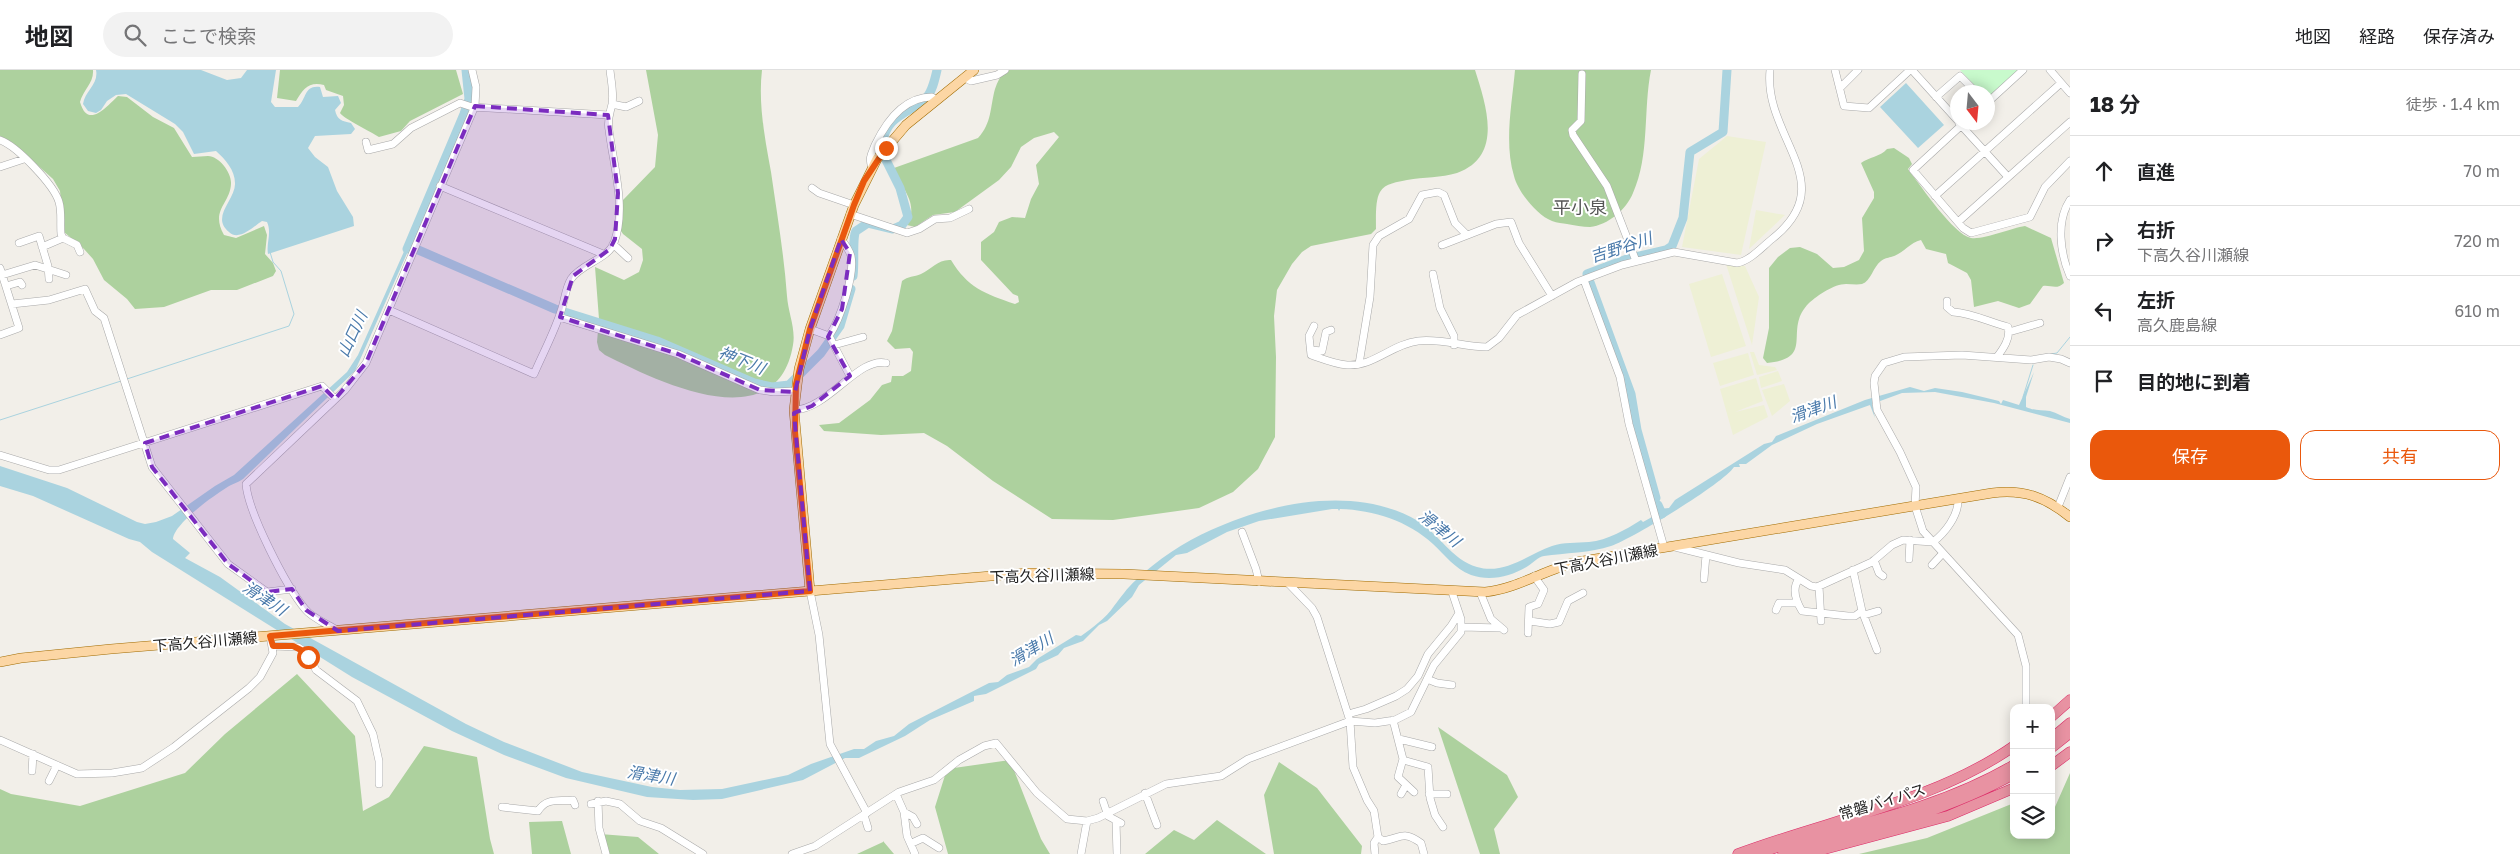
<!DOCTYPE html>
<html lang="ja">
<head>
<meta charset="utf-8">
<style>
  :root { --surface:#fff; --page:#f2f2f2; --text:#202124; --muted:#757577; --line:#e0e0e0; --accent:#ea580c }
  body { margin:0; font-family:"Golos Text","Noto Sans JP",sans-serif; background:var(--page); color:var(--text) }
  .controls { position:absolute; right:15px; bottom:15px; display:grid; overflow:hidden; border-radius:10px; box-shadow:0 2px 12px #0003 }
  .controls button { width:45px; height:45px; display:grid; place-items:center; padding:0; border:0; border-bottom:1px solid var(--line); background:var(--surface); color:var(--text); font:25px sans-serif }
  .compass { position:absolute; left:1950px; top:15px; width:45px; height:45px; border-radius:50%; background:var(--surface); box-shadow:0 2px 12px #0003; rotate:164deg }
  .stop { position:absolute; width:15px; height:15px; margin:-11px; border:4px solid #ea580c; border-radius:50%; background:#fff }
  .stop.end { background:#ea580c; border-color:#fff; box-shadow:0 1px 5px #0008 }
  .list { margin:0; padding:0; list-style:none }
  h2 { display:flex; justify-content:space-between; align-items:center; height:65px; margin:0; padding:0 20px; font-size:21px }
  h2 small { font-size:16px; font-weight:400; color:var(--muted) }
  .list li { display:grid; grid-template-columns:32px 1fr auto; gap:15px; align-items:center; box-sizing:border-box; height:70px; padding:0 20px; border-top:1px solid var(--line) }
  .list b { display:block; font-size:19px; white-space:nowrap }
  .list p { margin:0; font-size:16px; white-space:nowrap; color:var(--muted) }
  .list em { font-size:16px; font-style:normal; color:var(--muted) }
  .actions { display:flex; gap:10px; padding:15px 20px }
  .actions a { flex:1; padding:11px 0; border:1px solid var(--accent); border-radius:15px; text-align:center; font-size:18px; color:var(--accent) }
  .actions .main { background:var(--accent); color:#fff }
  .icon { flex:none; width:28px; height:28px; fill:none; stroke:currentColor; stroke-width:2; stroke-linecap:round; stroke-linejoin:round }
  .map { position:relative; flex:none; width:2070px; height:784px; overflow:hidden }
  header { display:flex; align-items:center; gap:30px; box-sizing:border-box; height:70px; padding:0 25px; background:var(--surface); border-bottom:1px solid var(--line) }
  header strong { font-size:24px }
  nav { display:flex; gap:28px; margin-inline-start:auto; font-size:18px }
  .search { width:350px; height:45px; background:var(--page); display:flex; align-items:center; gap:12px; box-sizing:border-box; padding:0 18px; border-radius:28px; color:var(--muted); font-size:19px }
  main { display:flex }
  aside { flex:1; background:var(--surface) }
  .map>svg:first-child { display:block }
  .farmland { fill:#eef0d5 }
  .forest { fill:#add19e }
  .park { fill:#c8facc }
  .water { fill:#aad3df }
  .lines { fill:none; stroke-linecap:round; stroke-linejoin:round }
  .stream { stroke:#aad3df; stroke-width:1 }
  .river { stroke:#aad3df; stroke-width:9 }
  .minor-casing { stroke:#a9a9a9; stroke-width:8 }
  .major-casing { stroke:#a06b00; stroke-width:10 }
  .highway-casing { stroke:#dc2a67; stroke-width:11 }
  .minor { stroke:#fff; stroke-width:7 }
  .major { stroke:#fcd6a4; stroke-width:9 }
  .highway { stroke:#e892a2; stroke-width:10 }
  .route { stroke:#ea580c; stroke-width:6 }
  .marked { fill:#7b2cbf; fill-opacity:0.2; stroke:#7b2cbf; stroke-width:4; stroke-dasharray:10 6; stroke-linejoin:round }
  .labels { text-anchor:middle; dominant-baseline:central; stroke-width:4; stroke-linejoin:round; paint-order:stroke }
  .street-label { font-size:15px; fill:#222; stroke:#fff }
  .water-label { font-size:16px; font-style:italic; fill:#4a7aab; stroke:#fff }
  .quarter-label { font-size:18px; fill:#555; stroke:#fff }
</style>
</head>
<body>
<header>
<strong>地図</strong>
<div class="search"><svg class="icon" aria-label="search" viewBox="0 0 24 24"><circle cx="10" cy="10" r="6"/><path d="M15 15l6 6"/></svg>ここで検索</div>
<nav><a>地図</a><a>経路</a><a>保存済み</a></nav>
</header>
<main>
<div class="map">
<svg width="2070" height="784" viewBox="0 0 2070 784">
  <rect width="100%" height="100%" fill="#f2efe9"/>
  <path class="farmland" d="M1727,66L1766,72L1741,185L1682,177L1699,89Z
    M1756,140L1785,145L1749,179Z
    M1726,194L1745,196L1759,227L1752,275Z
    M1722,204L1746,276L1711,287L1689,214Z
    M1750,282H1754L1759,295L1775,297L1777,300L1757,305Z
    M1748,283L1754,305L1720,316L1713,293Z
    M1778,301L1782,311L1761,318L1759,307Z
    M1756,308L1763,331L1735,342L1764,335L1768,347L1733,365L1720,319Z
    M1784,314L1790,331L1772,346L1762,320Z"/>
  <path class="forest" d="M0,0H93C94,13 83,20 80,32C88,60 107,36 118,26L127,27L153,47L174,58L192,87C198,87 203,86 208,86C219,86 232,103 231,114C230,134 210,140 224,165L236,168L264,156L267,165L265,184L273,193L276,201L273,206L237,220H211L164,237L135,239L127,229L104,210L93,189L84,179L64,162L60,121L53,109L15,75L0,67Z
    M280,0H456L463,24L410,51L401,61L379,67C371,62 343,48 340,43L344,35L343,26L326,20L324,15C309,11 303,19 296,31L277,28Z
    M646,0H762C758,34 765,69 771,102C777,143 784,185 787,226C788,242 796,259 793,275C777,371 657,311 605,285L599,280L597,272L599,249L595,197L624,210L639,202L643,190L642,179L623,164L619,158L623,130L655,97L658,65Z
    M1004,0H1475C1486,35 1504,86 1457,103C1441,108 1424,107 1407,110C1398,112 1385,113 1380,122C1375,130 1376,149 1376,159L1371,164L1311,176L1302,182L1292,194L1277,220L1274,246L1276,287L1275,367L1258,399L1233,422L1199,438L1113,450L1052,449L993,411L947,376L924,363L881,365L824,361L819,355L839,353L870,330L882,315L891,312L892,306H903L911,301L913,282L910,278L895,279L887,271L892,261L902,211C908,206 914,207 921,204C932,199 938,189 951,190C967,217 985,224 1015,234L1019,232L1018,226L1013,224L981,190V172L994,162L999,152L1012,147L1025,148L1031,129L1039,114L1036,95L1059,67L1054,62L1034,68L1021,77L1011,97L999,110L955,142L933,145L915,157L907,155C920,132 900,118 894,98L978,68C992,53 990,37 995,19C997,12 1001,6 1004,0Z
    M1515,0H1651C1643,40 1650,85 1633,123C1626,140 1608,155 1590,157C1583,157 1574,155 1567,154C1563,153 1557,153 1552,151C1537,145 1518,122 1514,106C1504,73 1512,34 1515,0Z
    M1894,78L1909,88L1912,94L1908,99L1910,102C1922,117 1953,164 1971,168C1984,170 2011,158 2025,156L2051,168L2064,213C2057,220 2051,215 2043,216L2030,234L2019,238L1998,231L1974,237L1971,210L1967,203L1948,193L1946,184L1926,179L1921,170C1909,173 1903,184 1891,187C1887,188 1885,188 1881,191C1873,197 1871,211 1862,214C1857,215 1851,214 1846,214C1834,214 1818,225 1809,233C1782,260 1817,288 1767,293L1763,288L1769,258V198L1778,187L1790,178L1800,177L1817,184L1833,198L1844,197L1859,190L1864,181L1862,148L1874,128V122L1861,93C1869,87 1880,87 1887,79Z
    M297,604L355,666L363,741L389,727L424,676L477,687L490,769L494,784H0V719L11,724L80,736L185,703L225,664Z
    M1438,657L1507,705L1518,727L1494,759L1500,784H1480Z
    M1010,690L1041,769L1050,784H948L935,737L947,699Z
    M1279,692L1317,718L1362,776L1361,784H1274L1264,725Z
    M2070,703V784H1859L1927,768L2014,733V765H2051V746Z
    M1217,750L1266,784H1145L1174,760L1194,770Z
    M562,751L571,784H532L529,752Z
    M600,764L638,767L659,784H607Z
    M883,771L894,784H857L883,772Z"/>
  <path class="park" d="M1960,0H2020L1988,29V22H1981Z"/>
  <path class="water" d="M96,0H201L227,10L241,8L247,0H276L271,32L275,37H298C307,28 304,15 320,17L323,27L338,26L341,33L335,40C337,50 342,51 351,53L355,59L351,64L315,66L308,78L315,87L328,97L337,121L353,147L354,156L268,184C266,173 272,163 267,152L262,151C254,156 239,172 229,162C210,147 236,129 235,113C235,100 225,89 216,81L194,84L183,62L175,54L126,24L116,25L107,31L101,40L96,43L88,41L83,34C85,21 99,14 96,0Z
    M1906,13L1944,55L1918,78L1880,37Z
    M406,177L409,179L355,301L243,409C238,413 231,414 226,418C213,426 174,454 173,469L190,483L185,488L220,507L285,554L466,654L504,672L582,702L652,717L680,720L722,719L788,705L811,694L854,679H864L876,671L894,666L909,654L989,613L998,612L1007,605L1029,597L1037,589L1076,565L1081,566C1092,558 1106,548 1114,536C1121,527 1127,518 1136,510C1157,490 1184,472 1211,460C1272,432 1357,415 1418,451C1439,464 1452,490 1477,497C1504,505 1527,485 1552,476C1564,472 1576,473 1589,472C1608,470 1625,460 1641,450L1643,452L1652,447L1659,439L1669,438L1675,430L1764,374L1772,372L1776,366L1865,330L1910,317L1924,321L1935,318L1962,322L1999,331L2001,334L2003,330L2019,335L2034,302L2026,327V337C2035,341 2041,340 2050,341C2057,343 2063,347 2070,349V353L1994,333L1935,322L1902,323L1872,334L1875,348L1870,335L1817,354L1772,375L1746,394H1739L1740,397H1734C1724,413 1632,469 1611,476C1591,483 1564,483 1544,486C1538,487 1533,493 1528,496C1512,506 1491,512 1471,505C1454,498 1446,486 1433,474C1408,451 1374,440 1340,439L1339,441L1338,439H1332L1259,451L1227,462L1187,483L1176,485L1139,515L1132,527L1107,551L1099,555L1083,571L1064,578L1058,585L1039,594L1036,599L986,624L974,626V631L930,650L905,666L859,688H845L803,710L722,729L693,730L647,727L566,708L504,685L452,661L352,607L152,482L140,472L129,469L33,426L0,416V396L67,418L137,452L145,454L156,452L172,446L215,416L234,405L347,302L358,285Z"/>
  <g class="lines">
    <path class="stream" d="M2051,284L2057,283L2070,267
      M127,309L289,256L294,244L281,201L273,192L270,182
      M2023,327L2033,295
      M0,350L121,311"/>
    <path class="river" d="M882,74C887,45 906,45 925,29C932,23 935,9 937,0
      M409,176L555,239L657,271L754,313L772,317L789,315L821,283L840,256L851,219
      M407,179L464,44L469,29L466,0
      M853,206C855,193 852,167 856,161L868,153L893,159L902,155L908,147L900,118L886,90
      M1656,428L1637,360L1631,324L1587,204L1627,189L1666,180L1672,176L1683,148L1690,82L1723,62L1727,0
      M1658,435L1662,444"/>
    <defs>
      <path id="minor" d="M1835,0L1844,36L1869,38L1910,0
        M1912,0L1958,51
        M2050,0L2070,23
        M1582,4L1581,51L1572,60L1573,65L1607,116L1636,191
        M965,8L971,11L997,5L1005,0
        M1840,18L1858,0
        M1936,27L1960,6L1976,22
        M1988,32L2023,0
        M612,34L626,37L639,31
        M1965,52L1913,100L1963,158L1971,163L2030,147L2045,117L2070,91
        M1959,53L2008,107
        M0,70C17,76 54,115 59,132C62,142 60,154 61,164L63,168L77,175L80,182
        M366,72L368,80L393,74L411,58L460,33L472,37L608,45
        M0,97L24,89
        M872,97C868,88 872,83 875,75C886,52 904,27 932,27L936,30
        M440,116L603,184
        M812,118L819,123L854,135
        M1935,126L2061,13
        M2070,130C2056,151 2060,183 2070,206
        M850,144L907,163L919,159L935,149L950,148L969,139
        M1958,152L2070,52
        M19,173L39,166L48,196L49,209
        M613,174L628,188
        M1442,175L1496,154L1511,152L1519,173L1552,226
        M42,177L63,168
        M0,198L19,258L0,265
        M1433,204L1440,238L1454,266V275
        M2,205L35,195L66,205
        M1584,210L1620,307L1629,354L1664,477
        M6,216L20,212L22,215
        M1947,231V237L1953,242C1972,243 1989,252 2008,257C2011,268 2003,279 1997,287
        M12,234L49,230L85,219L95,241L104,248L152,397L228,494L267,522L292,519
        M389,240L534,304C543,283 554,263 561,241C565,230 565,219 571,209C581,194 608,189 614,173C627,138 613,94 609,60C607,50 610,43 612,34C614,23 611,11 610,0
        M559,247L678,284L760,320L774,322L796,321
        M1314,256L1309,266L1311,285C1323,289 1334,294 1347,295C1373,297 1392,274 1418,271C1440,268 1465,277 1487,277L1499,268L1517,245L1577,212L1622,195L1674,182L1737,193C1750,191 1762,177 1772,169C1843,113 1763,68 1770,0
        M810,259L829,266L850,306
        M2009,262L2040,253
        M829,266C840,250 855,205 851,186C849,179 845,174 841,169
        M834,275L863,267
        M1311,280L1322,281L1326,262L1331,260
        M1359,294L1370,227L1373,175L1379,166L1409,149L1422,125L1438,122L1444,125L1455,153L1467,165
        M794,340C827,340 859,286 886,293
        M0,385L49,400H59L322,316L335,329
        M2058,437L2070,407
        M1242,462L1256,499L1259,512
        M1675,477L1739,493L1785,500L1811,516L1817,517L1872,492L1892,475L1903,470L1933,472C1945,463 1959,445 1958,429
        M1909,489L1910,470
        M1874,490L1879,503L1883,506
        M1932,495L1943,483
        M1853,500L1862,541L1877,580
        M1704,509L1706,485
        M1799,509C1791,519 1796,531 1802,541L1848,546H1855L1862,541
        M1288,513L1312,538L1317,547L1350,651L1353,697L1367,730L1374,741L1378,767L1383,771C1401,768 1403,760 1421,773L1424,784
        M1819,516L1821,551
        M810,521L819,565L830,674L867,743
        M1480,522L1491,549L1504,560
        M1776,540L1779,533H1796
        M1864,545L1878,541
        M1530,551L1550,554L1559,552L1568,531L1583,523
        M1462,557L1500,558
        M337,560C327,554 312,548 305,539C286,516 248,442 246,414L345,320L366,293L475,36L476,17L472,0
        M1528,563L1529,537L1538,534L1544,520L1534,506
        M273,576L298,577L307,583L316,600L357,631L373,664L379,691V714
        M1427,609L1437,613L1452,615
        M2026,638V596L2018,565L1923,461L1915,436L1916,417L1900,382L1877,340L1874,313L1875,306L1884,293L1904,287L1962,285L2031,290L2049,287L2061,289L2070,293
        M1348,644L1366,639L1396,626L1407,619L1418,606L1428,584L1451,556L1459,543
        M1393,650L1403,689L1398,707L1414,722
        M1399,669L1432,677
        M0,670L77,704L112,703L142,698L174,677L249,618L260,607L273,583L270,566
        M1403,690L1428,697L1430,728L1435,745L1443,757
        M32,701L33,684
        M49,711L57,695
        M1145,723L1157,755
        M896,724L904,742L907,766L915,784
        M1401,724L1406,715
        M1429,724H1447
        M598,731L599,758L606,784
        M1103,731L1108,746L1121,753
        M591,734L606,731L620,734L640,751L661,758L703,784
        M502,737L538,741C547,727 558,732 573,730L575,735
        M904,742L913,747L917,754
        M864,745L868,758
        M1116,751L1117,784
        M912,773L923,768L939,778
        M792,784L815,776L899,722L934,710L959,690L984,676L996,673L1037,723L1067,749L1087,751L1098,748L1166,714L1221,706L1248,689L1350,651L1375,653L1395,650L1411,642L1434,595L1461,562V549L1452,522
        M1081,784L1087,751
        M1375,784L1374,773L1378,767"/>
      <path id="major" d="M810,521L794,340L799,299L810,259L854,135L877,89L906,55L974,0
        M0,592L21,588L111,579L1027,503L1124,504L1485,522C1517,519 1546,499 1577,492L1992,423C2024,419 2045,427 2070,447"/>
      <path id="highway" d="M2051,647L2070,630
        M2051,669L2070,653
        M2051,678L2070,663
        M2051,696L2070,682
        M1758,783C1844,757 1936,741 2014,695
        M1738,784C1828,750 1934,732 2014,676
        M1783,784C1861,762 1942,744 2014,704
        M1806,784L1948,746L2014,718"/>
    </defs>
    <use href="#minor" class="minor-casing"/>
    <use href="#major" class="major-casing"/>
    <use href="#highway" class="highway-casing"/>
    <use href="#minor" class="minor"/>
    <use href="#major" class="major"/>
    <use href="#highway" class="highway"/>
  </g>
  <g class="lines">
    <path class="route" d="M308,587L307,583L293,576H273L270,566L810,521L795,362L796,314L810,259L854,135L864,111L886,78"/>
  </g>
  <path class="marked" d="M475,36L608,45L618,123L615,169L610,179L573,206L560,247L678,284L760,320L795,322L810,259L841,169L850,183L842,239L828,267L850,306L812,336L794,343L810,521L338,561L306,540L292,519L267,522L228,494L152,397L145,373L322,316L335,329L366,293Z"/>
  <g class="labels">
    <g class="street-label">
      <text transform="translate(1606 489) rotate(-11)">下高久谷川瀬線</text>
      <text transform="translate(1042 505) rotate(-2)">下高久谷川瀬線</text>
      <text transform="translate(205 571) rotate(-5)">下高久谷川瀬線</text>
      <text transform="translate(1882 731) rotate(-17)">常磐バイパス</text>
    </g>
    <g class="water-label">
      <text transform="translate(1621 177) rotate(-18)">吉野谷川</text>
      <text transform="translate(352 264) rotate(-65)">山口川</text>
      <text transform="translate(742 290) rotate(22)">神下川</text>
      <text transform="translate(1813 339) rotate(-20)">滑津川</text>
      <text transform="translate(1440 458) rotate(39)">滑津川</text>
      <text transform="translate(265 528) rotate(33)">滑津川</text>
      <text transform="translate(1031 579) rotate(-31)">滑津川</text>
      <text transform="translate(651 705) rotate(9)">滑津川</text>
    </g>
    <g class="quarter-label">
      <text x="1580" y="137">平小泉</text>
    </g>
  </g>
</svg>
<div class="controls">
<button>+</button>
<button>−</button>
<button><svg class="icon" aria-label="layers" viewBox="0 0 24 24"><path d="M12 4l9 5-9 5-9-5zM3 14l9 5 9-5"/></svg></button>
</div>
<svg class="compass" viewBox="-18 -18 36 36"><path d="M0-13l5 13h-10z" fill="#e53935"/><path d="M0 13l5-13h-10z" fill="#757577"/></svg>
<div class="stop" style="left:308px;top:587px"></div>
<div class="stop end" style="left:886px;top:78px"></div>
</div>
<aside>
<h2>18 分<small>徒歩 · 1.4 km</small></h2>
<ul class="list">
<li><svg class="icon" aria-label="ahead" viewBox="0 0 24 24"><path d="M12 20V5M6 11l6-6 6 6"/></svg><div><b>直進</b></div><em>70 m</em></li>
<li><svg class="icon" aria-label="right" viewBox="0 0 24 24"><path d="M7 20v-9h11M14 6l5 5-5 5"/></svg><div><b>右折</b><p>下高久谷川瀬線</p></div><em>720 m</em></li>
<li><svg class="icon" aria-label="left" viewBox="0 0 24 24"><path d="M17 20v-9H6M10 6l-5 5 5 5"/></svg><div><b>左折</b><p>高久鹿島線</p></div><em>610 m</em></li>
<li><svg class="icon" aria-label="arrive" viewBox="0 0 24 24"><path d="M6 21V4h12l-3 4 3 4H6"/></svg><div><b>目的地に到着</b></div></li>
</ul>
<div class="actions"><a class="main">保存</a><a>共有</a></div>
</aside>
</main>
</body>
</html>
